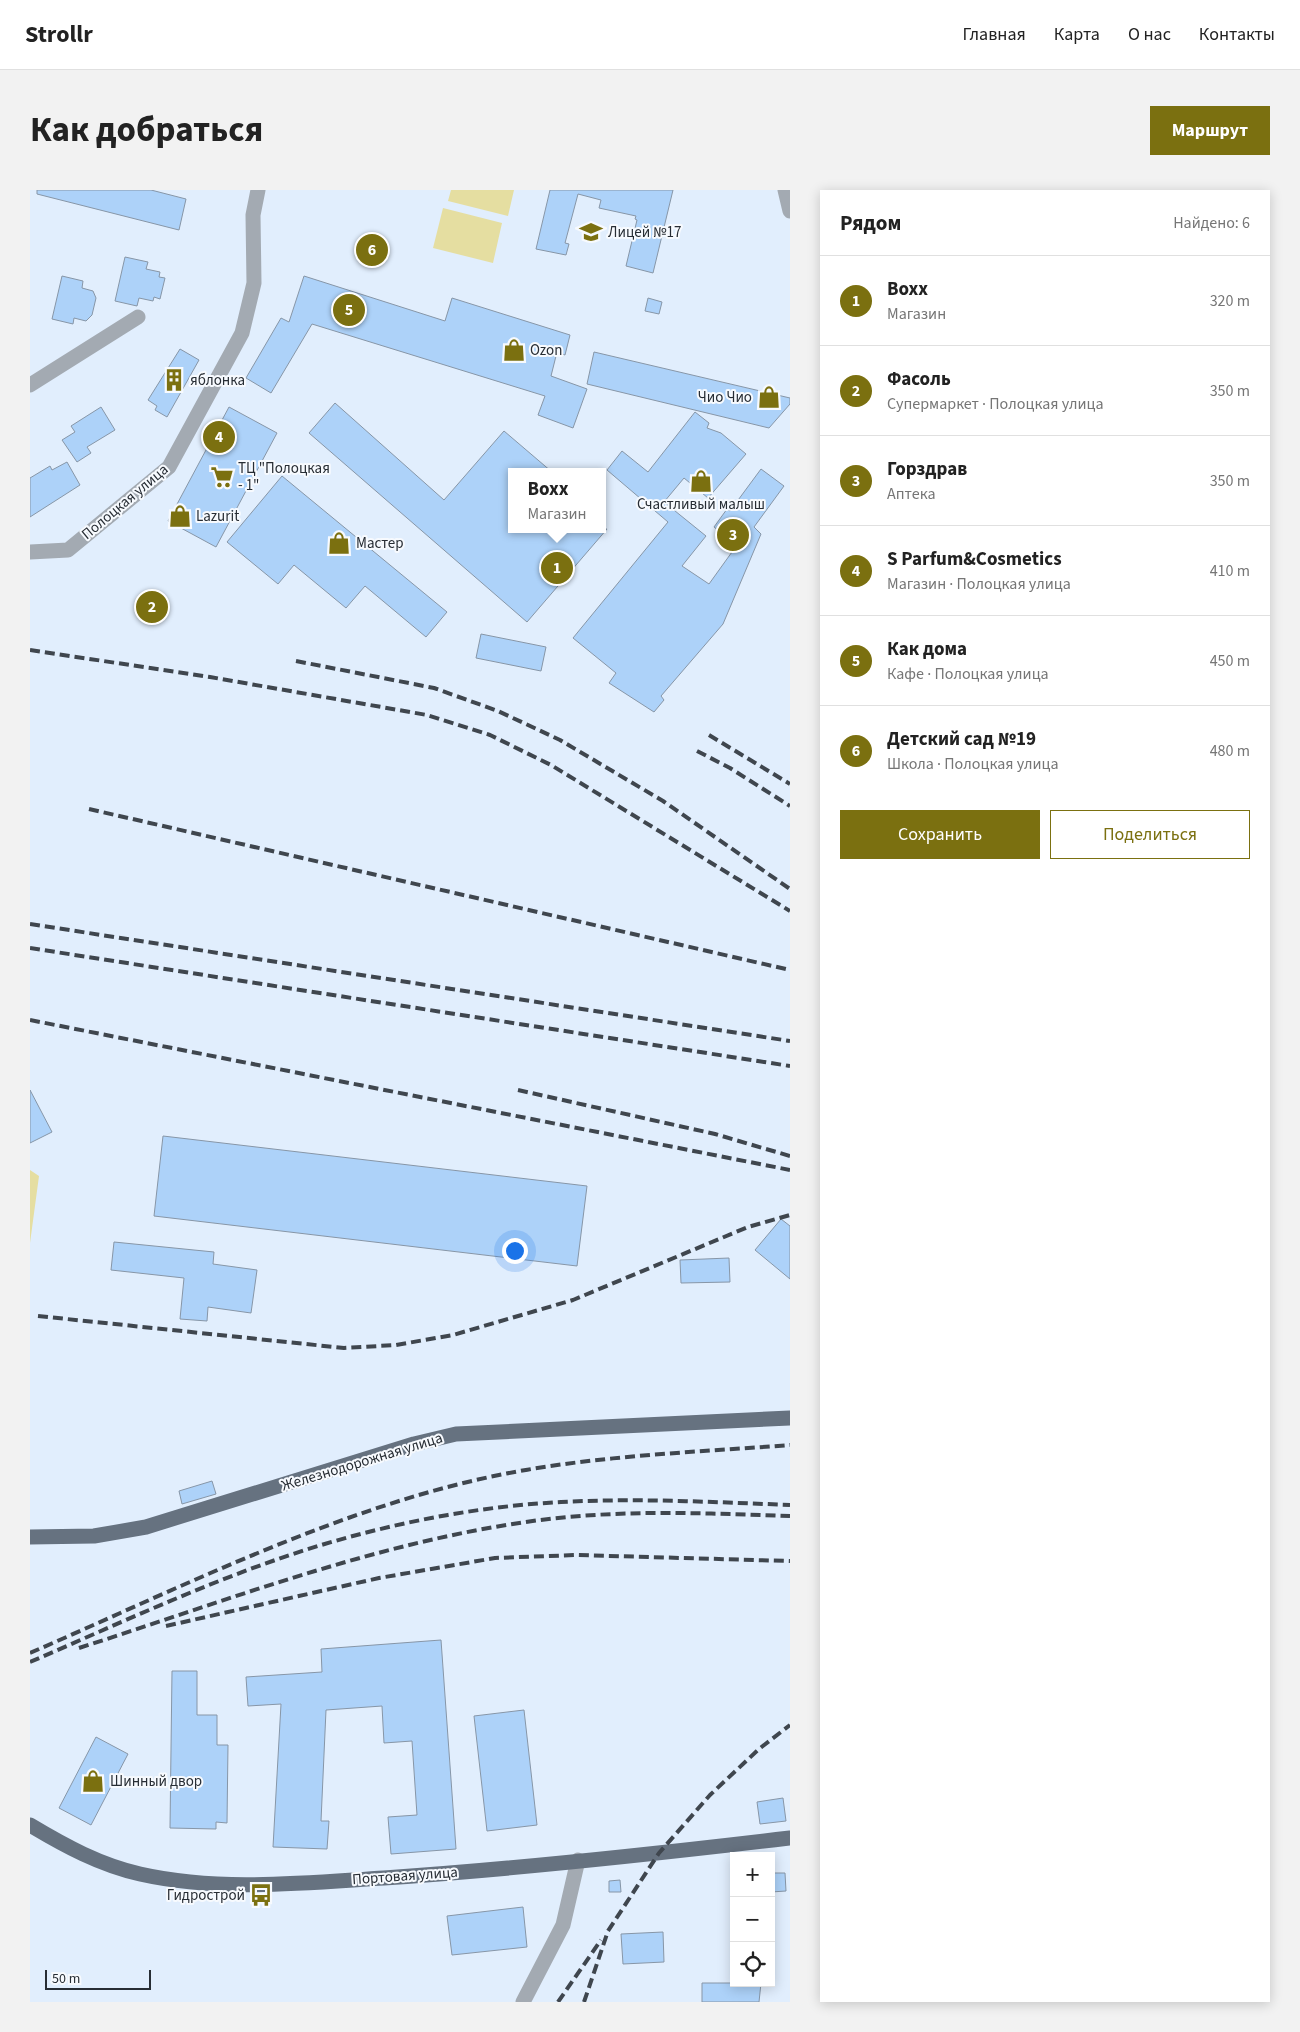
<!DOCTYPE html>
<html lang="ru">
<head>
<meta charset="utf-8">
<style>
  :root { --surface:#fff; --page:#f2f2f2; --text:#222; --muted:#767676; --line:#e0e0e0; --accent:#7b7010 }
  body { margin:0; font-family:"Source Sans 3",sans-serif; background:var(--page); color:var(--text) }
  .controls { position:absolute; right:15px; bottom:15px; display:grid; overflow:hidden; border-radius:0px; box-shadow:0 2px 12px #0003 }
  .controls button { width:45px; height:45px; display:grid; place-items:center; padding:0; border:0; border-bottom:1px solid var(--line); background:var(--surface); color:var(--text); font:25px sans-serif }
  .scale { position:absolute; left:15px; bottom:12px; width:106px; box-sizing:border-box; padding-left:5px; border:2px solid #272d34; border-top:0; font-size:14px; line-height:18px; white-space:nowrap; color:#272d34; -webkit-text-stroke:4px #f7fafe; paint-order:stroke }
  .you { position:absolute; left:484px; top:1060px; width:18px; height:18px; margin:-12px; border:4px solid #fff; border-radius:50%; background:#1a73e8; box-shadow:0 0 0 8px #1a73e833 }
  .badge { display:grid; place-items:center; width:32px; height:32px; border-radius:50%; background:var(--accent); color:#fff; font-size:16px; font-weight:700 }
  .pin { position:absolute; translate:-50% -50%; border:2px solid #fff; box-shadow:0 1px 5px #0006 }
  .popup { position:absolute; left:478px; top:278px; width:98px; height:65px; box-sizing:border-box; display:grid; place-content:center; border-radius:0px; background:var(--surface); filter:drop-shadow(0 1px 4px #0005); font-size:16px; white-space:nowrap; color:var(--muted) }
  .popup b { font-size:19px; color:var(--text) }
  .popup::after { content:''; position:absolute; left:50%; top:100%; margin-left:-10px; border:10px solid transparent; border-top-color:var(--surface) }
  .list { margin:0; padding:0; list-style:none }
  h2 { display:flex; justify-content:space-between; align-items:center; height:65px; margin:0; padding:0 20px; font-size:21px }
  h2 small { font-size:16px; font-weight:400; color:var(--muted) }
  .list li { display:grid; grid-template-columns:32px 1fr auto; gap:15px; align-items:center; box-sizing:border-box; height:90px; padding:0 20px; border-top:1px solid var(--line) }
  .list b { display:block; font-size:19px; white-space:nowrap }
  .list p { margin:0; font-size:16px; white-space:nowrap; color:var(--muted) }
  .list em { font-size:16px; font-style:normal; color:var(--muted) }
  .actions { display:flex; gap:10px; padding:15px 20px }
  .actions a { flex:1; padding:11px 0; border:1px solid var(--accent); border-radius:0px; text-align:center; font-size:18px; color:var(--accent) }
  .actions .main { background:var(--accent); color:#fff }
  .icon { flex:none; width:28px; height:28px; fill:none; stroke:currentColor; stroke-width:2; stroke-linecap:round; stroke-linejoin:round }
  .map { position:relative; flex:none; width:760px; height:1812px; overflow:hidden; border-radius:0px }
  header { display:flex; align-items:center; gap:30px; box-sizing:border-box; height:70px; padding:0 25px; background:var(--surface); border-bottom:1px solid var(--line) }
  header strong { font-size:24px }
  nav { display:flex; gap:28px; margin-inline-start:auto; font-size:18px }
  .intro { display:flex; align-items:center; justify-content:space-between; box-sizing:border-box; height:120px; padding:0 30px }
  h1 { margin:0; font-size:35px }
  .button { padding:12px 22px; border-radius:0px; background:var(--accent); color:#fff; font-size:18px; font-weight:700 }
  main { display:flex; gap:30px; padding:0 30px }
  aside { flex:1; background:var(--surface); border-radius:0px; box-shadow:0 2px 12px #0003 }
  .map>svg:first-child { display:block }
  .green { fill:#e5dea1 }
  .building { fill:#add2f9; stroke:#8796a7 }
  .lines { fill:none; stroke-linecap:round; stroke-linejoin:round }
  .minor { stroke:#a3aab2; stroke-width:15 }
  .major { stroke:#667280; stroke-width:15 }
  .rail { stroke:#3f464e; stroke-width:4; stroke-dasharray:10 5; stroke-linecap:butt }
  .labels { text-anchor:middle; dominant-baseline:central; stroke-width:4; stroke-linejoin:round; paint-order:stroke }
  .poi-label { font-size:15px; fill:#272d34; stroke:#f7fafe; text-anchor:start }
  .street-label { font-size:15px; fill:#272d34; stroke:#f7fafe }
</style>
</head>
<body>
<header>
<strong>Strollr</strong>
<nav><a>Главная</a><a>Карта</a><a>О нас</a><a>Контакты</a></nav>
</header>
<div class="intro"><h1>Как добраться</h1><a class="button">Маршрут</a></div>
<main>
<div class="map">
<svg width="760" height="1812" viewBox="0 0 760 1812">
  <rect width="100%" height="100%" fill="#e1eefd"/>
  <path class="green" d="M421,0H484L478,26L418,11Z
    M413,18L472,33L463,73L403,58Z
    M0,980L9,986L0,1053Z"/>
  <path class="building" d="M7,0H121L156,9L149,40L7,4Z
    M520,0H643L623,83L596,76L607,30L605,29L606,26L569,18L571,10L548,4L535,53L539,54L536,65L506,59Z
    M95,67L118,72L116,79L130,82L129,87L135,88L130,109L124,107L123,111L109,108L107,116L85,111Z
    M32,86L53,91L52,98L63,101L66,108L62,125L56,131L44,128L43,134L22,129Z
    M274,86L415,131L422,108L540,145L535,165L527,162L521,186L557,199L543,238L508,225L515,206L282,134L241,203L216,188L251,128L259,132Z
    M618,108L632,112L629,124L615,121Z
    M150,159L169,170L137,227L125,220L127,216L118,210Z
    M564,162L760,208V214L739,238L557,194Z
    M305,213L414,310L474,241L522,282H482V339H577L497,432L279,243Z
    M71,217L85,240L57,257L61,263L47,272L32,250L45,242L41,236Z
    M199,217L247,243L186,357L138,331Z
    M665,222L679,233L677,238L691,243L716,264L678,308L654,288L634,312L676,346L652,376L679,394L707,355L684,337L697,319L700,321L731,279L754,296L724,337L731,344L693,434L631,506L634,510L624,522L579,493L586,483L543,448L638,332L577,280L592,261L618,282Z
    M37,272L50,295L0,327V288L20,276L22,280Z
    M252,286L417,422L396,447L335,396L316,418L264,375L248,394L197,352Z
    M451,444L516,457L511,481L446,468Z
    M0,900L22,942L0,953Z
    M133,946L557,996L547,1076L124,1026Z
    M751,1029L760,1036V1089L725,1060Z
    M84,1052L184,1062L183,1074L227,1080L221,1123L178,1117L177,1131L150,1129L154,1088L81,1080Z
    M699,1068L700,1092L651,1093L650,1070Z
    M182,1291L186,1304L152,1314L149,1301Z
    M411,1450L426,1659L361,1664L358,1627L387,1625L382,1551L354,1553L352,1516L296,1520L291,1631H299L297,1659L243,1657L251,1514L218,1516L216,1487L292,1482L291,1459Z
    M142,1481H167V1525H187V1555H198L197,1633L186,1632V1639L140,1638Z
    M494,1520L507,1635L457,1641L444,1526Z
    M66,1547L98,1564L61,1635L29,1618Z
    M753,1608L756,1631L730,1634L727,1612Z
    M741,1683H755L756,1701L741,1702Z
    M590,1690L591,1702H579V1691Z
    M493,1717L497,1757L422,1765L417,1726Z
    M633,1742L634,1772L593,1774L591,1744Z
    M672,1793H731L729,1812H672Z"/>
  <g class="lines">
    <path class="minor" d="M755,0L760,21
      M0,195L108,127
      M0,362L38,360L139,277L212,143L224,93L223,25L228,0
      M493,1812L533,1735L548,1670"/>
    <path class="major" d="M0,1347L64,1346L116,1337L384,1254L426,1244L760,1228
      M0,1635C35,1656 70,1675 110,1684C190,1702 273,1693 354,1688C489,1679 625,1664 760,1648"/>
    <path class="rail" d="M0,460L180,487L397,525L460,545L521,575L760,721
      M266,471L404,498L468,521L530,550L633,611L760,699
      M679,545L760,594
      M667,561L700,578L760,616
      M59,619L760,780
      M0,734L760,851
      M0,758L760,876
      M0,830L760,980
      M488,900L685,944L760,966
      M8,1126L314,1158L366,1155L423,1145L543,1110L718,1037L760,1025
      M136,1436L349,1388L465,1368L546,1365L760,1371
      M49,1458C196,1411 342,1354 496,1332C583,1319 672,1323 760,1326
      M0,1463C143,1401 294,1325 446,1290C549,1266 656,1263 760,1255
      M0,1472C100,1429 200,1381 305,1351C378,1330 455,1316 531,1312C607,1308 684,1312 760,1315
      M528,1812L571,1750
      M554,1812L578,1741L629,1663L680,1605L729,1559L760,1535"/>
  </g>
  <defs>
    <symbol id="school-bare" viewBox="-9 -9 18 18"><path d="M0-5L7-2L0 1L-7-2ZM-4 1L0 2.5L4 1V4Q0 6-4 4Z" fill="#7b7010" stroke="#f7fafe" stroke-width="2.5" paint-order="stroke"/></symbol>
    <symbol id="shop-bare" viewBox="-9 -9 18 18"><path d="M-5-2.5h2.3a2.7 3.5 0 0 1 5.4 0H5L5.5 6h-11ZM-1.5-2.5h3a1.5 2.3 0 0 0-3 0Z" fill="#7b7010" stroke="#f7fafe" stroke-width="2.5" paint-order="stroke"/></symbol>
    <symbol id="building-bare" viewBox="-9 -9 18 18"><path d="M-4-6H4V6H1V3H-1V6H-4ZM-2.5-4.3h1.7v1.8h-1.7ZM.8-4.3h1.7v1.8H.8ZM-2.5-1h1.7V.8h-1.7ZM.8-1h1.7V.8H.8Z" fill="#7b7010" stroke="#f7fafe" stroke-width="2.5" paint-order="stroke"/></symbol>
    <symbol id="supermarket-bare" viewBox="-9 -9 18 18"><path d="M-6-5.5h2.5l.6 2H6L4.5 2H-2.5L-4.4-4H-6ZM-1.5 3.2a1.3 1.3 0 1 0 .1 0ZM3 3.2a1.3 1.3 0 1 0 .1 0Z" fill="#7b7010" stroke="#f7fafe" stroke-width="2.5" paint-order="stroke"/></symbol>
    <symbol id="bus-bare" viewBox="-9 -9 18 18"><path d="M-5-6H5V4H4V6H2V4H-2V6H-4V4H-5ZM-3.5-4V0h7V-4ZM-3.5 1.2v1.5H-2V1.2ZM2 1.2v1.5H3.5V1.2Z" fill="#7b7010" stroke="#f7fafe" stroke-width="2.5" paint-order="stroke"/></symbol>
  </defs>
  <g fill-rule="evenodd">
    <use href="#school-bare" x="545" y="26" width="32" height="32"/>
    <use href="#shop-bare" x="468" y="144" width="32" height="32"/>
    <use href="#building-bare" x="128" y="174" width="32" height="32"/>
    <use href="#shop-bare" x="723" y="191" width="32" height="32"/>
    <use href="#supermarket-bare" x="176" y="271" width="32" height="32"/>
    <use href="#shop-bare" x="655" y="275" width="32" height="32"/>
    <use href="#shop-bare" x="134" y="310" width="32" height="32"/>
    <use href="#shop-bare" x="293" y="337" width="32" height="32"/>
    <use href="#shop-bare" x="47" y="1575" width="32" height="32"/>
    <use href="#bus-bare" x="215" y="1689" width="32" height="32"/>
  </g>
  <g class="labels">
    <g class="poi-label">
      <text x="578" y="42">Лицей №17</text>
      <text x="500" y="160">Ozon</text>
      <text x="160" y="190">яблонка</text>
      <text x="722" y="207" text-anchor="end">Чио Чио</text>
      <text x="208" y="278">ТЦ "Полоцкая<tspan x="208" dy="17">- 1"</tspan></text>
      <text x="671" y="314" text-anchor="middle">Счастливый малыш</text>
      <text x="166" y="326">Lazurit</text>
      <text x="326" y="353">Мастер</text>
      <text x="80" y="1591">Шинный двор</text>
      <text x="215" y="1705" text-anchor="end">Гидрострой</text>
    </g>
    <g class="street-label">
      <text transform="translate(95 312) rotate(-40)">Полоцкая улица</text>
      <text transform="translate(332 1272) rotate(-17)">Железнодорожная улица</text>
      <text transform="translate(375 1686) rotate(-4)">Портовая улица</text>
    </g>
  </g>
</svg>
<div class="controls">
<button>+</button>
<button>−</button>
<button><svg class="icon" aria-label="locate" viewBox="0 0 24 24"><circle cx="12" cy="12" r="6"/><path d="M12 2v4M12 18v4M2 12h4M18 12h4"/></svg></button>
</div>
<div class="scale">50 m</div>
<div class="you"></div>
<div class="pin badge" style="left:527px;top:378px">1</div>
<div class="popup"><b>Boxx</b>Магазин</div>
<div class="pin badge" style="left:122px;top:417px">2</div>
<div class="pin badge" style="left:703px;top:345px">3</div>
<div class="pin badge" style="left:189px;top:247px">4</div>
<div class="pin badge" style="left:319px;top:120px">5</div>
<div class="pin badge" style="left:342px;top:60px">6</div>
</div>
<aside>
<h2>Рядом<small>Найдено: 6</small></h2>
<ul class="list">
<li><span class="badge">1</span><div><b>Boxx</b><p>Магазин</p></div><em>320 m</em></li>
<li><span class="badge">2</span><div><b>Фасоль</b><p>Супермаркет · Полоцкая улица</p></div><em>350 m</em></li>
<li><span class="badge">3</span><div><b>Горздрав</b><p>Аптека</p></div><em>350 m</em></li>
<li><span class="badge">4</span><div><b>S Parfum&amp;Cosmetics</b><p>Магазин · Полоцкая улица</p></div><em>410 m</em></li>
<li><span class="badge">5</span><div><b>Как дома</b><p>Кафе · Полоцкая улица</p></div><em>450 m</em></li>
<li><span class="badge">6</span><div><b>Детский сад №19</b><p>Школа · Полоцкая улица</p></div><em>480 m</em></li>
</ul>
<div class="actions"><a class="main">Сохранить</a><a>Поделиться</a></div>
</aside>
</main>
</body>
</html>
